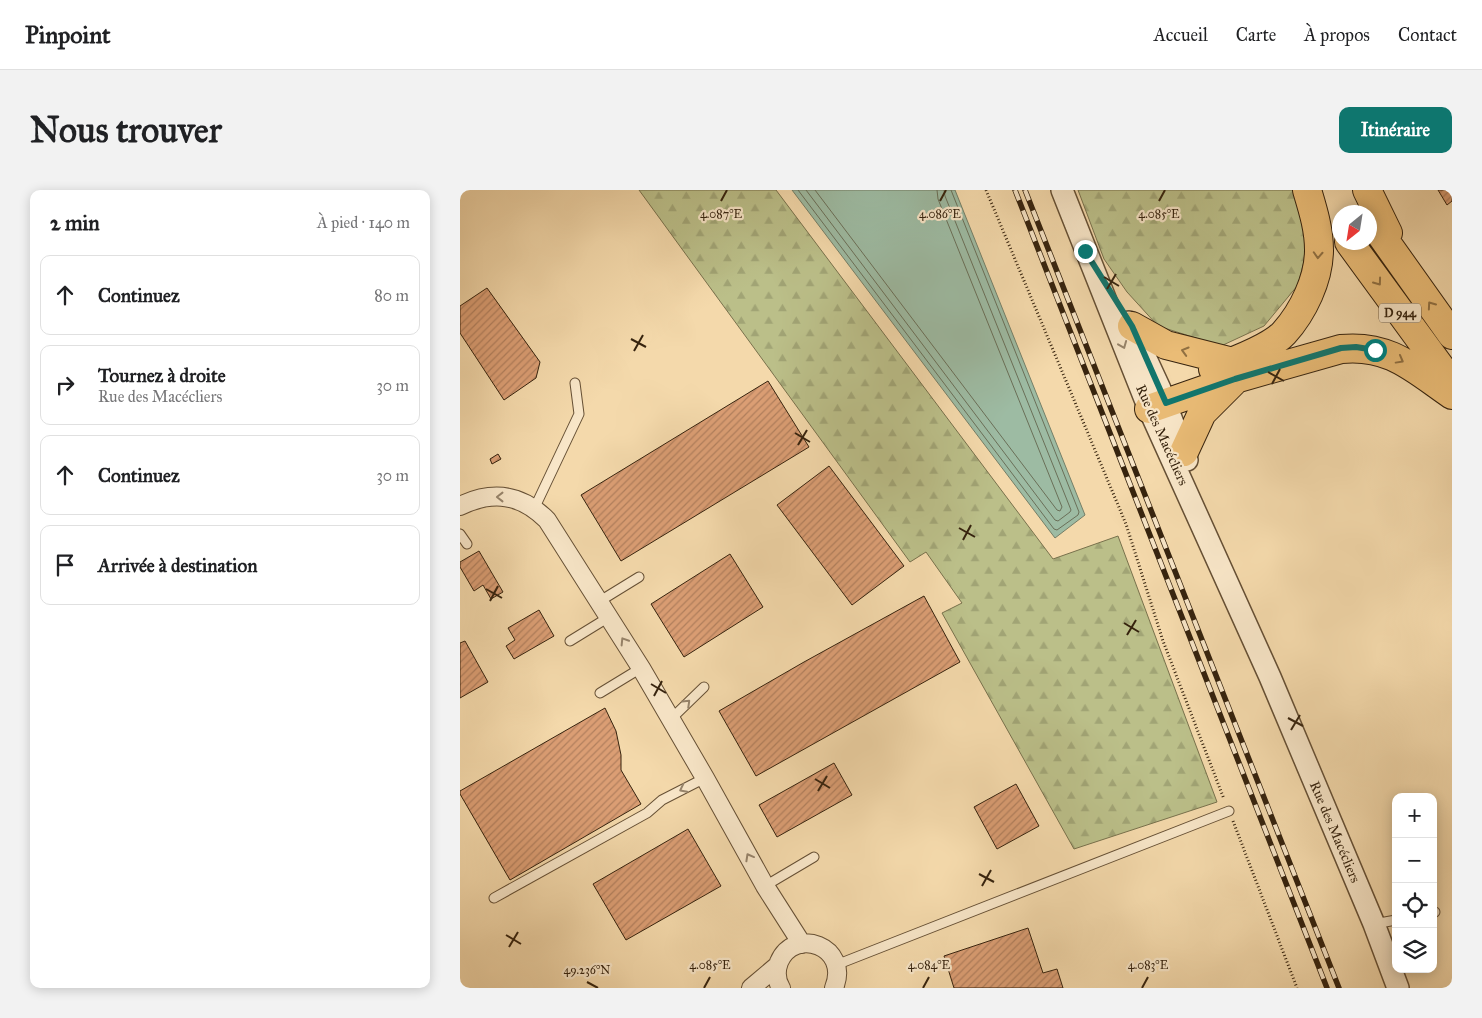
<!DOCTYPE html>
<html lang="fr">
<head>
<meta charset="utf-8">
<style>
  :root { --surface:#fff; --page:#f2f2f2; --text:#202124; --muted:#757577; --line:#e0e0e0; --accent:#0f766e }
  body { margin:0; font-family:"IM FELL Great Primer",serif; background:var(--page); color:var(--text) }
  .controls { position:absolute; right:15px; bottom:15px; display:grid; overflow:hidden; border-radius:10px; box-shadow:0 2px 12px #0003 }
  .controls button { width:45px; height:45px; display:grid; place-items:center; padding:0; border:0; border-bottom:1px solid var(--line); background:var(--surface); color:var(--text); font:25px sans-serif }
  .compass { position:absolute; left:872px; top:15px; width:45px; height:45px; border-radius:50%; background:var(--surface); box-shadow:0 2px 12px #0003; rotate:210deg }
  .stop { position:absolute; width:15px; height:15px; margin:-11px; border:4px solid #0f766e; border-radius:50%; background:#fff }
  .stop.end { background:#0f766e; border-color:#fff; box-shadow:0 1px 5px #0008 }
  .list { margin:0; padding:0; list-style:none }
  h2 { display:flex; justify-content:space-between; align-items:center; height:65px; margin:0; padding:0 20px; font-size:21px }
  h2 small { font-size:16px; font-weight:400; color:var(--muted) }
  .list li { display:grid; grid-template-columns:32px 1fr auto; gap:15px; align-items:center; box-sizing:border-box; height:80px; margin:0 10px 10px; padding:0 10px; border:1px solid var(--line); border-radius:10px }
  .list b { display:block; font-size:19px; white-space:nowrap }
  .list p { margin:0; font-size:16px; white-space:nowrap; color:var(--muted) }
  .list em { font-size:16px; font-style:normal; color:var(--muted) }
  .icon { flex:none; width:28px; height:28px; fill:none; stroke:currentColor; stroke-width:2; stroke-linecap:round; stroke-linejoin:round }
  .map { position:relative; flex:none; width:992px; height:798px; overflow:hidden; border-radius:10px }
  header { display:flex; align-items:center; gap:30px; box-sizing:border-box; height:70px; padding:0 25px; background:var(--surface); border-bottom:1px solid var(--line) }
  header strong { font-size:24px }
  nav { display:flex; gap:28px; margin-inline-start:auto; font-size:18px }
  .intro { display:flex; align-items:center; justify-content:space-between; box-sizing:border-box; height:120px; padding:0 30px }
  h1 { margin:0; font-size:35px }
  .button { padding:12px 22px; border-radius:10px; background:var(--accent); color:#fff; font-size:18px; font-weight:700 }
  main { display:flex; gap:30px; padding:0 30px }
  aside { flex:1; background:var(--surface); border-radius:10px; box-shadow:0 2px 12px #0003 }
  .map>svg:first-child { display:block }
  .forest { fill:url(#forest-firs); stroke:#78714c }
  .water { fill:#9dbba3; stroke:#747e67 }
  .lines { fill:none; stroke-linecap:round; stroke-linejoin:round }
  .shore { stroke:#6a6f58; stroke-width:1 }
  .building { fill:url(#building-hatch); stroke:#36230e }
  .service-casing { stroke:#665035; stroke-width:11 }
  .minor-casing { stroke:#665035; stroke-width:20 }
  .tertiary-casing { stroke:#665035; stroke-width:24 }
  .primary-casing { stroke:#36230e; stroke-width:30 }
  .path { stroke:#36230e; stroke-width:3; stroke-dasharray:1 2.5; stroke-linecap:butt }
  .service { stroke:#f8e6c8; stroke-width:9 }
  .minor { stroke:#f8e6c8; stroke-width:18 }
  .tertiary { stroke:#f8e6c8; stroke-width:21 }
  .primary { stroke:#eabc76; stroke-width:28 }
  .rail-casing { stroke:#36230e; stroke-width:5.5 }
  .rail { stroke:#f8e6c8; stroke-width:4; stroke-dasharray:11; stroke-linecap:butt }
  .oneway { stroke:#907042 }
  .oneway2 { stroke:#97846b }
  .route { stroke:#0f766e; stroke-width:6 }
  .ticks { fill:none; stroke:#36230e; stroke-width:2 }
  .labels { text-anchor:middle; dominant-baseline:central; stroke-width:4.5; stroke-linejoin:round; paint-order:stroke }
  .shield { fill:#f8e6c8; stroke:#705e46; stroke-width:1 }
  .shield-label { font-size:12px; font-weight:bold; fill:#36230e }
  .street-label { font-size:14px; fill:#36230e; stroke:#f8e6c8 }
  .ticks-label { font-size:12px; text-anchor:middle; fill:#36230e; stroke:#f8e6c8; stroke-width:4.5; stroke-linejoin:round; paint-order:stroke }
</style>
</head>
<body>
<header>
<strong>Pinpoint</strong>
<nav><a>Accueil</a><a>Carte</a><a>À propos</a><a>Contact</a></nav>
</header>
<div class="intro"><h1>Nous trouver</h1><a class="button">Itinéraire</a></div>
<main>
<aside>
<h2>2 min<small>À pied · 140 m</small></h2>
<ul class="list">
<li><svg class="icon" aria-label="ahead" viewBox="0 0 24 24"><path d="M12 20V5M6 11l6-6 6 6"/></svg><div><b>Continuez</b></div><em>80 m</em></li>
<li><svg class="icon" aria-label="right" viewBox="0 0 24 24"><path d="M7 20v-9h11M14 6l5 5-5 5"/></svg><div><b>Tournez à droite</b><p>Rue des Macécliers</p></div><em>30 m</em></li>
<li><svg class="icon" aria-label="ahead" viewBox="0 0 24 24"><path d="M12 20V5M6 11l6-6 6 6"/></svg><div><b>Continuez</b></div><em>30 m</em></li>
<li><svg class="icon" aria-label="arrive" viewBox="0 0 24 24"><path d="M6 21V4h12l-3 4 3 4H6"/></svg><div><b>Arrivée à destination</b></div></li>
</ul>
</aside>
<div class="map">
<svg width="992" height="798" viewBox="0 0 992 798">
  <defs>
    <pattern id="forest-firs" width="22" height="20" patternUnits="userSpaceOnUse" patternTransform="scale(1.25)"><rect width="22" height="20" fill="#bbbf89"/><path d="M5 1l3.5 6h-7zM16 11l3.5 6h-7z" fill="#a1a475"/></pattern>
    <pattern id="building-hatch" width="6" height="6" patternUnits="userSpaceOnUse" patternTransform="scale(1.25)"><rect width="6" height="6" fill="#db9e74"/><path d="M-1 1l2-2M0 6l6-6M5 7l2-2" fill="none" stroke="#b2805e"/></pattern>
  </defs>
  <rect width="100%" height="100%" fill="#f4d9ab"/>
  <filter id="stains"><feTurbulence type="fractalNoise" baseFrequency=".004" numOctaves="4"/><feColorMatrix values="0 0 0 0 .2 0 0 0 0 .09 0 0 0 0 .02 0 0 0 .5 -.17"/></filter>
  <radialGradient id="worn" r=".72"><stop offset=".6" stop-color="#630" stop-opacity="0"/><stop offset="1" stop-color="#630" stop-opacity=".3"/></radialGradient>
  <path class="forest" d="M179,0H316L593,369L658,346L757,612L614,659L482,423L502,413L466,362L450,372Z
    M618,0H862L838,95L804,136L761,156L698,136L667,102L644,69Z"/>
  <path class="water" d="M332,0H495L625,325L595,348Z"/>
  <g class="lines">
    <path class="shore" d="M338,0L594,339L597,340L618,325L619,322L491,0
      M346,0L595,330L598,331L610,322L611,320L485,6L484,0
      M355,0L597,320L600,321L602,317L478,9L477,0"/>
  </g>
  <path class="building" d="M978,0H992V11L987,15Z
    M27,98L80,172L76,188L44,210L0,143V116Z
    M308,191L349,257L161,371L121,305Z
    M38,264L41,269L32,274L30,269Z
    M369,276L444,376L392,415L317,315Z
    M19,361L43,402L31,409L23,395L14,401L0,377V372Z
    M270,364L303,417L224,467L191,414Z
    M464,406L500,472L296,586L259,521L344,472Z
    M79,420L94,446L54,469L46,456L55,450L48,438Z
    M5,451L28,492L0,508V453Z
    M145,518L156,541L161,565V580L181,614L50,690L0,604V601Z
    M374,573L392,605L317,647L299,615Z
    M556,594L579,636L537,659L514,617Z
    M228,639L261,696L166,750L133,694Z
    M568,738L583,783L597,779L603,798H494L484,766Z"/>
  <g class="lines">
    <defs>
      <path id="service" d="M75,317L119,224L115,193
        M0,344L7,354
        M140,411L179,387
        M110,451L149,427
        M140,503L181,478
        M211,529L244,497
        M305,696L354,667
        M34,708L187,623L202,610L245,588
        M973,722H975
        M914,734L936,730
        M376,775L769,621"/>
      <path id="minor" d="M0,316C33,300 61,304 87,330L181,478L245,588L305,696L342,754
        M291,798L317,776
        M321,798C316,790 316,780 319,772C334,736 391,756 374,798"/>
      <path id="tertiary" d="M602,0L689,219L810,487L914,734L938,798
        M669,132L700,199L727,270"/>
      <path id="primary" d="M907,0L928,43
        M909,28L992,145
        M889,52L992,193
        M672,136L706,155L773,172
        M753,179C772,172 810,158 824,143C843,122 859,89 859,60C859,39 853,20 847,0
        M689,219L775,189L881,159C930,154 954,179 992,205
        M724,262L742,223L773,192"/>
    </defs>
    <use href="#service" class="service-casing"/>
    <use href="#minor" class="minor-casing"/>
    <use href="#tertiary" class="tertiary-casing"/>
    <use href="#primary" class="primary-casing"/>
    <path class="path" d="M526,0L666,334L703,451L764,609
      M773,631L837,798"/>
    <use href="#service" class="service"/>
    <use href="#minor" class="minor"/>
    <use href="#tertiary" class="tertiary"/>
    <use href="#primary" class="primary"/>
    <defs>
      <path id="rail" d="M555,0L867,798
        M565,0L879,798"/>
    </defs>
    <use href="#rail" class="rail-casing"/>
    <use href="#rail" class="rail"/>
  </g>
  <defs><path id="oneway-chevron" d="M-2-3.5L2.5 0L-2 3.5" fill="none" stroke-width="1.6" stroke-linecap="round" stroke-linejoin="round" transform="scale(1.25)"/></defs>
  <g class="oneway">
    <use href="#oneway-chevron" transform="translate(858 65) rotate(93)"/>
    <use href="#oneway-chevron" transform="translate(918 92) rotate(54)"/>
    <use href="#oneway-chevron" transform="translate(971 115) rotate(-125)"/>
    <use href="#oneway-chevron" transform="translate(725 161) rotate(-164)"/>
    <use href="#oneway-chevron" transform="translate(940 170) rotate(29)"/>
  </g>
  <g class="oneway2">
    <use href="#oneway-chevron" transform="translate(663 155) rotate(68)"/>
    <use href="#oneway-chevron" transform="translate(40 307) rotate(180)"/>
    <use href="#oneway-chevron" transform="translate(164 451) rotate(-122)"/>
    <use href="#oneway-chevron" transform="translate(227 513) rotate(-44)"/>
    <use href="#oneway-chevron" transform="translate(223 599) rotate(153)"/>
    <use href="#oneway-chevron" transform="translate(289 667) rotate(-119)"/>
  </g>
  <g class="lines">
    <path class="route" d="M625,61L672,136L706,213L775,189L881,158L896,157L915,160"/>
  </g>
  <path class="ticks" d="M261,11L267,0M480,11L486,0M699,11L705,0M644,87L659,96M647,99L656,84M171,149L186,157M174,161L183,145M808,182L824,191M812,194L820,179M335,243L350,252M338,255L347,240M499,338L515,347M503,350L511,335M26,399L42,408M30,411L38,396M664,433L679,442M667,445L676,430M191,494L206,503M194,506L202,491M828,528L843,536M831,540L840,525M355,589L370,598M358,601L367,586M519,684L534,692M522,696L531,680M46,745L61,754M49,757L58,742M127,792L138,798M244,798L250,787M463,798L469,787M682,798L688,787"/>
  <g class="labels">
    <rect class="shield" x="919" y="113.5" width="42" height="19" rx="4"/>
    <g class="shield-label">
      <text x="940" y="123">D 944</text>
    </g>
    <g class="street-label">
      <text transform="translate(702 245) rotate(66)">Rue des Macécliers</text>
      <text transform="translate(875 642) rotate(67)">Rue des Macécliers</text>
    </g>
  </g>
  <g class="ticks-label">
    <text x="480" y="28">4.086°E</text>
    <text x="699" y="28">4.085°E</text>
    <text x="261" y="28">4.087°E</text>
    <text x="250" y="779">4.085°E</text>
    <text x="469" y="779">4.084°E</text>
    <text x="688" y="779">4.083°E</text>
    <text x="127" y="784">49.236°N</text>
  </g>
  <rect width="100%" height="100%" filter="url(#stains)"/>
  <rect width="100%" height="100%" fill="url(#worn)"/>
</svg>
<div class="controls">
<button>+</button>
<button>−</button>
<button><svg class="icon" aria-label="locate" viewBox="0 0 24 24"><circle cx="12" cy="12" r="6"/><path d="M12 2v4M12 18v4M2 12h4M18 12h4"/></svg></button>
<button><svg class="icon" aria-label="layers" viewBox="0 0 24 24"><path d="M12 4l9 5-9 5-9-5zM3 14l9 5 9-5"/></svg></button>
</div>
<svg class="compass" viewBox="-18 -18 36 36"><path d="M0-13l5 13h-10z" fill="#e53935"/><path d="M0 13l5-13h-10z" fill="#757577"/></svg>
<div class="stop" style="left:915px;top:160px"></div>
<div class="stop end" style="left:625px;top:61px"></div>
</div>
</main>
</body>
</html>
